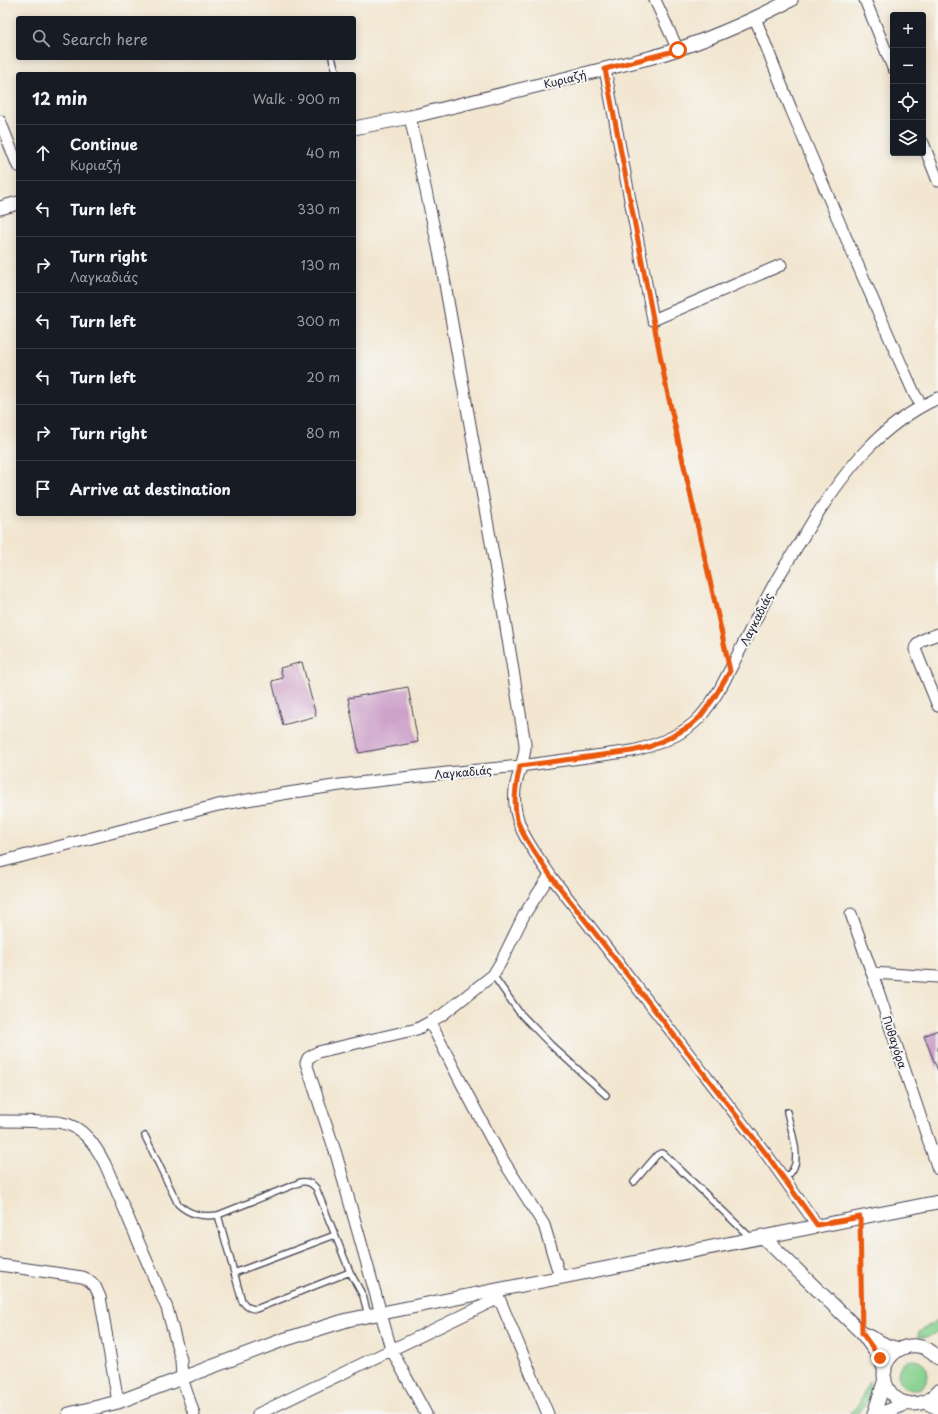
<!DOCTYPE html>
<html lang="en">
<head>
<meta charset="utf-8">
<style>
  :root { --surface:#171b24; --page:#20242c; --text:#f1f3f6; --muted:#9ea1a6; --line:#363941 }
  body { margin:0; font-family:"Playpen Sans",sans-serif; background:var(--page); color:var(--text) }
  .controls { position:absolute; right:12px; top:12px; display:grid; overflow:hidden; border-radius:4px; box-shadow:0 2px 10px #0003 }
  .controls button { width:36px; height:36px; display:grid; place-items:center; padding:0; border:0; border-bottom:1px solid var(--line); background:var(--surface); color:var(--text); font:20px sans-serif }
  .stop { position:absolute; width:12px; height:12px; margin:-9px; border:3px solid #ea580c; border-radius:50%; background:#fff }
  .stop.end { background:#ea580c; border-color:#fff; box-shadow:0 1px 4px #0008 }
  .list { margin:0; padding:0; list-style:none }
  h2 { display:flex; justify-content:space-between; align-items:center; height:52px; margin:0; padding:0 16px; font-size:17px }
  h2 small { font-size:13px; font-weight:400; color:var(--muted) }
  .list li { display:grid; grid-template-columns:26px 1fr auto; gap:12px; align-items:center; box-sizing:border-box; height:56px; padding:0 16px; border-top:1px solid var(--line) }
  .list b { display:block; font-size:15px; white-space:nowrap }
  .list p { margin:0; font-size:13px; white-space:nowrap; color:var(--muted) }
  .list em { font-size:13px; font-style:normal; color:var(--muted) }
  .icon { flex:none; width:22px; height:22px; fill:none; stroke:currentColor; stroke-width:2; stroke-linecap:round; stroke-linejoin:round }
  .map { position:relative; flex:none; width:938px; height:1414px; overflow:hidden }
  .search { position:absolute; background:var(--surface); box-shadow:0 2px 10px #0003; left:16px; top:16px; width:340px; height:44px; display:flex; align-items:center; gap:10px; box-sizing:border-box; padding:0 14px; border-radius:4px; color:var(--muted); font-size:15px }
  .panel { position:absolute; background:var(--surface); box-shadow:0 2px 10px #0003; left:16px; top:72px; width:340px; height:444px; border-radius:4px }
  .map>svg:first-child { display:block }
  .green { fill:#87d290; stroke:#547a66 }
  .building { fill:#cda2ca }
  .lines { fill:none; stroke-linecap:round; stroke-linejoin:round }
  .service-casing { stroke:#413f51; stroke-width:8 }
  .minor-casing { stroke:#413f51; stroke-width:13 }
  .tertiary-casing { stroke:#413f51; stroke-width:15 }
  .path { stroke:#413f51; stroke-width:2; stroke-dasharray:3 3; stroke-linecap:butt }
  .service { stroke:#fff; stroke-width:5.5 }
  .minor { stroke:#fff; stroke-width:11 }
  .tertiary { stroke:#fff; stroke-width:13 }
  .route { stroke:#ea580c; stroke-width:5 }
  .labels { text-anchor:middle; dominant-baseline:central; stroke-width:4; stroke-linejoin:round; paint-order:stroke }
  .street-label { font-size:11px; fill:#22223b; stroke:#f6f6f2 }
</style>
</head>
<body>
<div class="map">
<svg width="938" height="1414" viewBox="0 0 938 1414">
  <rect width="100%" height="100%" fill="#f6f6f2"/>
  <filter id="ink" filterUnits="userSpaceOnUse"><feTurbulence type="fractalNoise" baseFrequency=".025" numOctaves="2"/><feDisplacementMap in="SourceGraphic" scale="8" xChannelSelector="R" yChannelSelector="G"/><feConvolveMatrix kernelMatrix="1 2 1 2 8 2 1 2 1" color-interpolation-filters="sRGB"/></filter>
  <filter id="wash" filterUnits="userSpaceOnUse"><feTurbulence type="fractalNoise" baseFrequency=".012" numOctaves="4" result="noise"/><feDisplacementMap in="SourceGraphic" scale="16" xChannelSelector="R" yChannelSelector="G"/><feGaussianBlur stdDeviation="0.9" result="paint"/><feColorMatrix in="noise" values="0 0 0 0 0 0 0 0 0 0 0 0 0 0 0 0 0 1.4 0 .05"/><feComposite in="paint" operator="in"/></filter>
  <g filter="url(#wash)">
    <rect width="100%" height="100%" fill="#f2e6d0"/>
    <path class="green" d="M938,1319V1332L927,1337H919L918,1333Z
      M898 1375a15 15 0 1 1 30 0a15 15 0 1 1-30 0Z
      M869,1381C874,1396 868,1403 857,1414H849L859,1404Z"/>
    <g id="blocks">
      <path class="building" d="M302,662L316,716L283,725L272,681L283,678L280,668Z
        M408,687L418,742L359,753L348,698Z
        M938,1030V1071L924,1036Z"/>
    </g>
  </g>
  <g filter="url(#ink)">
    <use href="#blocks" fill-opacity="0" stroke="#413f51" stroke-width="1"/>
    <g class="lines">
      <defs>
        <path id="service" d="M332,58L337,74
          M493,975L519,1012L551,1045L606,1095
          M145,1136L178,1204C190,1215 202,1217 218,1215L301,1182C308,1181 312,1183 316,1188L350,1272L363,1296L368,1315
          M784,1179C788,1176 792,1172 794,1167C800,1154 790,1126 787,1112
          M634,1182L657,1155L661,1153L664,1154L751,1238
          M218,1215L242,1301C246,1306 249,1309 256,1309L350,1272
          M234,1273L335,1235"/>
        <path id="minor" d="M655,0L678,50
          M865,0L893,68
          M755,18L791,109L840,224L897,355L915,395L922,406
          M605,69L653,320L781,265
          M410,117L440,256L505,621L525,744C526,759 517,774 515,789C511,824 532,848 550,875L767,1155L817,1225
          M0,121L18,166
          M923,143L938,181
          M938,634C929,638 918,639 915,649L938,706
          M0,862L218,805L282,794L340,785L447,773L520,766L632,751C656,745 683,736 700,717C708,708 715,697 721,687C739,653 756,618 774,584C787,562 801,541 814,519C848,467 880,425 938,398
          M851,914L872,973L938,1169
          M872,973L938,977
          M430,1022L466,1092L501,1157L544,1225L560,1277
          M0,1121C13,1121 27,1121 40,1122C47,1122 55,1121 62,1123C83,1126 96,1146 105,1164L167,1308L181,1360L182,1378L194,1414
          M0,1265L82,1277L85,1278L95,1286L100,1297L118,1402
          M499,1298L548,1414
          M258,1414L499,1298L496,1290
          M426,1414L391,1349L336,1154L306,1063L308,1058L318,1052L417,1029L430,1022L442,1015L493,975L502,960L524,915L550,875"/>
        <path id="tertiary" d="M354,128L410,117L649,58C699,44 745,24 791,0
          M0,208L18,203
          M762,1236L862,1333L880,1358L885,1371
          M866,1335L888,1346L899,1349
          M938,1358C912,1327 868,1361 890,1392C895,1399 903,1403 911,1404C922,1404 932,1400 938,1391
          M925,1402L938,1408
          M69,1414L118,1402L283,1340L347,1320L938,1202
          M874,1414L885,1379
          M880,1414L908,1403"/>
      </defs>
      <use href="#service" class="service-casing"/>
      <use href="#minor" class="minor-casing"/>
      <use href="#tertiary" class="tertiary-casing"/>
      <path class="path" d="M655,331L682,460L726,653
        M860,1230L862,1315"/>
      <use href="#service" class="service"/>
      <use href="#minor" class="minor"/>
      <use href="#tertiary" class="tertiary"/>
    </g>
  </g>
  <g class="lines" filter="url(#ink)">
    <path class="route" d="M678,50L605,69L666,386L718,616L730,671L714,698L700,717L690,726L671,737L649,747L632,751L520,766C516,784 513,801 517,819C522,837 540,859 550,875L767,1155L817,1225L860,1217L862,1333L880,1358"/>
  </g>
  <g class="labels">
    <g class="street-label">
      <text transform="translate(565 79) rotate(-14)">Κυριαζή</text>
      <text transform="translate(756 619) rotate(-63)">Λαγκαδιάς</text>
      <text transform="translate(463 772) rotate(-5)">Λαγκαδιάς</text>
      <text transform="translate(895 1042) rotate(72)">Πυθαγόρα</text>
    </g>
  </g>
</svg>
<div class="controls">
<button>+</button>
<button>−</button>
<button><svg class="icon" aria-label="locate" viewBox="0 0 24 24"><circle cx="12" cy="12" r="6"/><path d="M12 2v4M12 18v4M2 12h4M18 12h4"/></svg></button>
<button><svg class="icon" aria-label="layers" viewBox="0 0 24 24"><path d="M12 4l9 5-9 5-9-5zM3 14l9 5 9-5"/></svg></button>
</div>
<div class="stop" style="left:678px;top:50px"></div>
<div class="stop end" style="left:880px;top:1358px"></div>
<div class="search"><svg class="icon" aria-label="search" viewBox="0 0 24 24"><circle cx="10" cy="10" r="6"/><path d="M15 15l6 6"/></svg>Search here</div>
<section class="panel">
<h2>12 min<small>Walk · 900 m</small></h2>
<ul class="list">
<li><svg class="icon" aria-label="ahead" viewBox="0 0 24 24"><path d="M12 20V5M6 11l6-6 6 6"/></svg><div><b>Continue</b><p>Κυριαζή</p></div><em>40 m</em></li>
<li><svg class="icon" aria-label="left" viewBox="0 0 24 24"><path d="M17 20v-9H6M10 6l-5 5 5 5"/></svg><div><b>Turn left</b></div><em>330 m</em></li>
<li><svg class="icon" aria-label="right" viewBox="0 0 24 24"><path d="M7 20v-9h11M14 6l5 5-5 5"/></svg><div><b>Turn right</b><p>Λαγκαδιάς</p></div><em>130 m</em></li>
<li><svg class="icon" aria-label="left" viewBox="0 0 24 24"><path d="M17 20v-9H6M10 6l-5 5 5 5"/></svg><div><b>Turn left</b></div><em>300 m</em></li>
<li><svg class="icon" aria-label="left" viewBox="0 0 24 24"><path d="M17 20v-9H6M10 6l-5 5 5 5"/></svg><div><b>Turn left</b></div><em>20 m</em></li>
<li><svg class="icon" aria-label="right" viewBox="0 0 24 24"><path d="M7 20v-9h11M14 6l5 5-5 5"/></svg><div><b>Turn right</b></div><em>80 m</em></li>
<li><svg class="icon" aria-label="arrive" viewBox="0 0 24 24"><path d="M6 21V4h12l-3 4 3 4H6"/></svg><div><b>Arrive at destination</b></div></li>
</ul>
</section>
</div>
</body>
</html>
